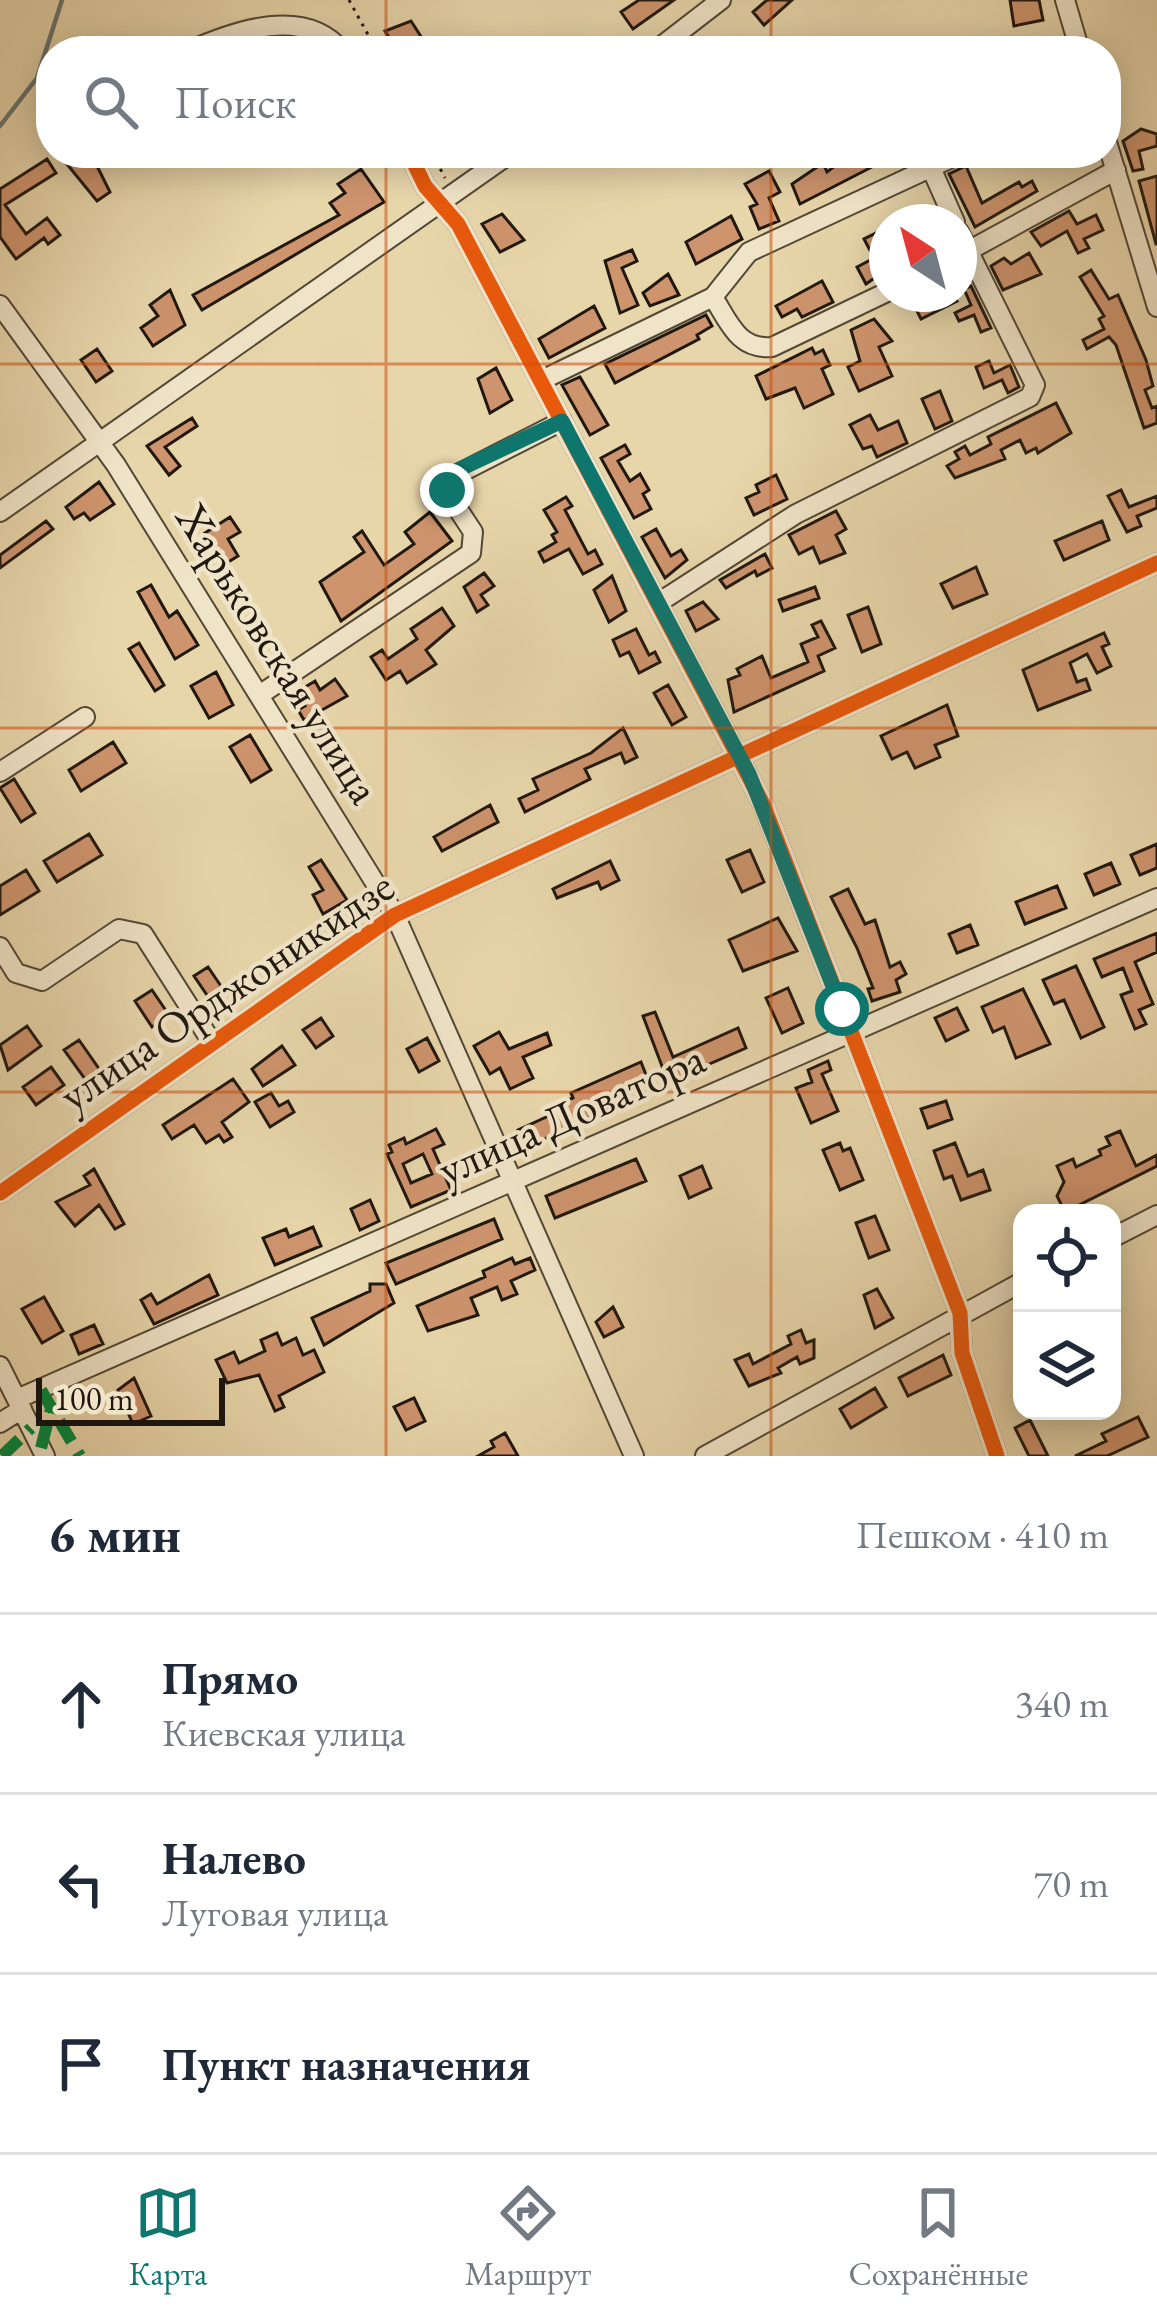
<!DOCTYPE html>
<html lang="ru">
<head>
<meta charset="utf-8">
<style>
  :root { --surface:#fff; --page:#f6f6f7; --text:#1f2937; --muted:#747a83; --line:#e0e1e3; --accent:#0f766e }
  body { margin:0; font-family:"EB Garamond",serif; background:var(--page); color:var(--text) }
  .controls { position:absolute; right:36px; bottom:36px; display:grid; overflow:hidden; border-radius:24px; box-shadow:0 6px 30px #0003 }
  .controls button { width:108px; height:108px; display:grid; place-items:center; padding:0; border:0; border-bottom:3px solid var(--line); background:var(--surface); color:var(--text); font:60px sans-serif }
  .compass { position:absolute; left:869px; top:204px; width:108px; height:108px; border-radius:50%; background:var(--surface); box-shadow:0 6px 30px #0003; rotate:324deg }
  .scale { position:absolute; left:36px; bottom:30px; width:189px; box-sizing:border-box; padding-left:12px; border:6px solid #20180f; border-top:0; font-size:33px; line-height:42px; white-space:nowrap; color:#20180f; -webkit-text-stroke:9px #f0e4c8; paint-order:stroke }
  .stop { position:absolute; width:36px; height:36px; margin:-27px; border:9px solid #0f766e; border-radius:50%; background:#fff }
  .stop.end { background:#0f766e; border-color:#fff; box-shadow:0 3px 12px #0008 }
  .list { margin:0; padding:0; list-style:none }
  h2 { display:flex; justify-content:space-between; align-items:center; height:156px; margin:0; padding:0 48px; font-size:51px }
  h2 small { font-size:39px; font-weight:400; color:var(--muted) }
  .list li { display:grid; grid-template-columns:78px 1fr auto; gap:36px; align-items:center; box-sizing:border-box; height:180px; padding:0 48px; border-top:3px solid var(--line) }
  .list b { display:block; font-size:45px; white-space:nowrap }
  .list p { margin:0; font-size:39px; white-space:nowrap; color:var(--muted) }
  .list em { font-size:39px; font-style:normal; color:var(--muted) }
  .icon { flex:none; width:66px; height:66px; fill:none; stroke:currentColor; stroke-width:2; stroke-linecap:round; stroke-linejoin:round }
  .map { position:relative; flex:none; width:1157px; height:1456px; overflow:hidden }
  .search { position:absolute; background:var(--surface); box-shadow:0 6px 30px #0003; left:36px; right:36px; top:36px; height:132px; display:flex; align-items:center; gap:30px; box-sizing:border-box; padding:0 42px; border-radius:48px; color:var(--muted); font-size:45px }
  .sheet { height:696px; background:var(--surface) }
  nav { display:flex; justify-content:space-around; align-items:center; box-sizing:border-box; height:168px; border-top:3px solid var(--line); background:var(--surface); font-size:33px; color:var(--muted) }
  nav a { display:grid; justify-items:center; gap:6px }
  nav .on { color:var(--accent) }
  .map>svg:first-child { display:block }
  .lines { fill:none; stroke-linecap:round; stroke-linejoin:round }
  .stream { stroke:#697770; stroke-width:4.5 }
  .building { fill:#ce946e; stroke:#20180f; stroke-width:3; fill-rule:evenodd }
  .minor-casing { stroke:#524836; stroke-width:22 }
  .path { stroke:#20180f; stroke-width:3; stroke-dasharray:3 6; stroke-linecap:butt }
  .minor { stroke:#f0e4c8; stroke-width:18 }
  .quiet { stroke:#00873e; stroke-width:12; stroke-dasharray:24 12; stroke-linecap:butt }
  .cycleway-casing { stroke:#f0e4c8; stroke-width:22 }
  .cycleway { stroke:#e8590c; stroke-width:15 }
  .route { stroke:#0f766e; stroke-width:15 }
  .grid { fill:none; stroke:#ca4f0c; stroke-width:3; stroke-opacity:0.55 }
  .labels { text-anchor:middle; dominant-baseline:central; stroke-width:9; stroke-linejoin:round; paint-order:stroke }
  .street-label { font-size:45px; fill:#20180f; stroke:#f0e4c8 }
</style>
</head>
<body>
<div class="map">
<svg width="1157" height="1456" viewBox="0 0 1157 1456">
  <rect width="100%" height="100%" fill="#e8d6ab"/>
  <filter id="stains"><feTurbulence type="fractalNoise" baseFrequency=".00167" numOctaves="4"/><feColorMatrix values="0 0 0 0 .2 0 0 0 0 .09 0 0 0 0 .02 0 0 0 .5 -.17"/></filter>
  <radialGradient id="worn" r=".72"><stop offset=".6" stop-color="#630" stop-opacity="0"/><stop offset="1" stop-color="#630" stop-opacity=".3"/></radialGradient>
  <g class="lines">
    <path class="stream" d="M0,126L37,78L62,0"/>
  </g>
  <path class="building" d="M639,0H674L633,29L621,12Z
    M767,0H792L764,25L753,12Z
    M1010,0H1039L1043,20L1014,26Z
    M411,21L427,46L418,51H409L402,39L393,44L385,31Z
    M1141,129L1157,134V146L1139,151L1143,169L1133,171L1123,141Z
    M79,153H123L98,168L110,192L97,201L66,163Z
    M852,153H899L800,204L792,184L823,163L827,172Z
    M47,159L56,173L5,205L26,234L47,218L60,235L48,244L44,238L16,259L0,237V189Z
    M966,166L982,203L1019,182L1022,187L1032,181L1037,191L975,227L949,174Z
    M361,169L384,202L202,310L193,295L339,215L330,203L345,193L338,184Z
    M769,171L780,192L769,198L779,221L759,229L750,207L757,204L745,184Z
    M1157,176V244H1156L1139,181Z
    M1069,211L1077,224L1096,215L1103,230L1084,239L1089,248L1078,253L1067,231L1041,246L1031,232Z
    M502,214L524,240L500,252L482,224Z
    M731,216L742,239L696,264L686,242Z
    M882,230L887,269L866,284L857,267L874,258L864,239Z
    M632,250L637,261L622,268L638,305L620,313L605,261Z
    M1029,253L1041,274L1003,290L991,266L1004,258L1011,264Z
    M1091,270L1109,299L1118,295L1146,360L1153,386L1145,390L1152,408L1157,406V423L1144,428L1116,345L1109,337L1087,349L1083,340L1104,329L1099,319L1104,316L1080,277Z
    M668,274L679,295L650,306L643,293Z
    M822,281L833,302L802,317L797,309L782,317L776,306Z
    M971,286L991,328L981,332L974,315L959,321L955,313L971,305L964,289Z
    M170,290L185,325L153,346L141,328L158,316L150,305Z
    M937,294H953L957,301L921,319L914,305Z
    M594,306L605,328L549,358L539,339Z
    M706,315L712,326L697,335L699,339L615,383L605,364Z
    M874,319L892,341L879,347L892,376L859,391L848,367L860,361L851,330Z
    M812,348L815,354L823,350L830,365L822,369L833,394L804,408L795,388L766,399L756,376Z
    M97,349L112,371L96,382L81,360Z
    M989,361L994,373L1010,365L1019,387L1008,393L1002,380L984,388L976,367Z
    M496,368L512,400L490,413L478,379Z
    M580,377L608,425L590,435L562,385Z
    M940,391L952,421L935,429L922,399Z
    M1056,403L1071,433L1038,453L1036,448L1026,453L1020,440L1001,450L1005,459L955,478L947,466L959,459L955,452L965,446L970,455L991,444L988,437Z
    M870,415L878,430L898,421L907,443L877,457L872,446L863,449L850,425Z
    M192,418L197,426L165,447L180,466L169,475L147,446Z
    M625,445L630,454L618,461L630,481L640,474L649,490L643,494L651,509L634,518L601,458Z
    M776,475L787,499L754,515L746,498L759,492L756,485Z
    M99,482L114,504L90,520L84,513L74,519L66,507Z
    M1121,490L1129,507L1157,496V508L1137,516L1141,526L1127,532L1108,496Z
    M566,497L572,506L565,510L588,554L595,550L602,564L583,574L569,549L544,562L539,552L556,542L552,535L557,532L544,510Z
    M836,511L846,529L836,535L845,553L820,563L813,547L799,554L789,535Z
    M430,512L452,541L341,621L320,582L364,552L354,537L362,531L384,565L414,544L405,532Z
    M230,517L240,532L228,539L238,556L225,564L205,533Z
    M46,521L53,529L0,568V555Z
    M1102,521L1109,540L1064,560L1055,541Z
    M656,529L671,556L681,550L687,560L665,578L642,537Z
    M765,554L772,568L757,576L755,571L726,588L720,580Z
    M976,567L987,594L953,608L941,584Z
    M484,573L494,586L481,595L488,605L477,612L464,587Z
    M612,576L626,611L609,622L594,590Z
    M151,585L169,617L177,611L198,645L175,659L138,592Z
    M815,587L819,598L783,611L779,600Z
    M703,602L718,619L696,631L686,611Z
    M868,607L881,644L862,652L848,615Z
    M442,608L454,626L426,650L436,664L407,683L400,671L386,680L371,657L382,650L388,659L417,639L411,629Z
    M821,621L835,648L818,656L824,671L734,712L728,680L740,675L737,669L762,656L771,678L808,662L801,644L818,637L812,625Z
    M636,629L649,655L655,652L660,662L639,673L629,652L620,656L613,640Z
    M1104,633L1109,644L1102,647L1111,666L1097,673L1087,654L1070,663L1077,682L1086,679L1090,690L1038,710L1023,670Z
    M139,643L164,685L155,691L129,649Z
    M216,672L233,705L209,718L191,686Z
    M335,679L347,696L304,720L298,710L305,706L297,692L315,681L320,690Z
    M668,685L686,717L672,725L654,693Z
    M947,705L958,736L935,745L940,757L915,768L907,752L892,759L881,736Z
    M623,728L637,757L625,763L621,753L585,769L590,779L525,812L519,799L538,790L533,779L591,753Z
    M250,735L271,770L251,782L230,747Z
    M113,742L126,763L81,791L69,770Z
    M14,779L35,813L21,822L0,788Z
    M490,805L498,822L442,851L434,837Z
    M89,834L102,855L57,882L44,861Z
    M1157,844V868L1140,875L1131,855Z
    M750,850L764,882L742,892L727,860Z
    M321,860L347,900L323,914L313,895L323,890L309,867Z
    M610,861L619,880L601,889L598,882L557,898L553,889Z
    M1111,863L1120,884L1094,895L1085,874Z
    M26,870L39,891L0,915V886Z
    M1057,886L1066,908L1025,924L1016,902Z
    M848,889L865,924L875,920L890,967L900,962L906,974L896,980L900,992L872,1001L868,989L873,988L857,948L831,897Z
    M778,918L797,951L743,971L729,940Z
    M970,925L978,945L957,953L949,934Z
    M1157,933V952L1135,962L1153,1004L1139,1010L1146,1024L1135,1029L1121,995L1132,991L1123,968L1102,977L1094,959Z
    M1076,966L1104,1027L1081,1038L1064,1000L1054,1004L1043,980Z
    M208,967L225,992L211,1001L194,976Z
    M788,988L803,1023L782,1033L766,998Z
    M1023,989L1050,1044L1016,1058L1004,1027L993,1032L982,1007Z
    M152,990L169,1015L152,1027L135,1001Z
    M957,1008L968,1030L946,1041L935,1018Z
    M655,1012L673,1057L738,1028L746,1048L668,1082L643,1016Z
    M321,1018L333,1036L316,1048L303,1030Z
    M27,1026L41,1046L8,1070L0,1045Z
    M499,1032L509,1049L547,1033L551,1045L523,1057L533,1078L510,1089L500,1068L490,1074L474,1046Z
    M427,1038L439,1061L419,1072L407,1049Z
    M79,1040L104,1076L90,1086L64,1050Z
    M282,1046L295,1065L263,1086L252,1069Z
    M828,1061L831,1070L822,1074L838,1111L811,1123L796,1088L812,1082L808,1070Z
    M641,1062L648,1080L624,1091L627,1099L526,1148L518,1130L555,1113L553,1106L573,1098L571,1093Z
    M51,1067L64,1085L36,1105L23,1087Z
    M233,1079L249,1102L222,1122L232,1137L224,1142L219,1135L206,1143L194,1125L172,1139L163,1125Z
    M271,1093L279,1106L288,1101L294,1112L270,1127L255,1102Z
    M946,1101L952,1119L928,1128L921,1109Z
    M436,1129L444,1144L433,1149L451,1190L411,1207L387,1154L392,1152L389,1145L404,1138L406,1144ZM423,1154L432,1174L411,1183L403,1164Z
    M1120,1131L1136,1166L1157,1155V1166L1065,1212L1057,1196L1064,1182L1057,1166L1073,1159L1076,1167L1101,1155L1099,1150L1110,1145L1106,1137Z
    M840,1143L843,1151L850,1148L863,1180L840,1190L823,1150Z
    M955,1143L968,1176L983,1170L990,1190L961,1200L952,1176L944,1179L934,1151Z
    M636,1159L646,1181L555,1218L546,1196Z
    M702,1166L711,1188L689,1198L680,1176Z
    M94,1169L124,1224L115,1229L99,1205L75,1226L56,1202L90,1185L84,1176Z
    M370,1200L379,1221L360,1230L351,1209Z
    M875,1216L889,1250L869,1258L856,1223Z
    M494,1219L502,1239L396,1284L386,1263Z
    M313,1227L321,1246L275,1265L263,1238L286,1229L289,1237Z
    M512,1258L515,1264L530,1258L535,1270L511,1281L517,1294L502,1300L497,1287L471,1298L478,1315L428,1331L417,1306L485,1277L483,1271Z
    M209,1275L218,1295L154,1324L141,1300L151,1294L157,1304Z
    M370,1284H386L394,1303L324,1345L312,1318L370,1291Z
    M877,1289L893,1318L875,1328L864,1295Z
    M44,1297L63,1331L42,1343L22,1309Z
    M613,1307L623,1327L604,1337L596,1322Z
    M94,1325L103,1344L79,1354L71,1335Z
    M801,1330L806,1343L814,1340V1358L800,1364L797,1357L778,1368L781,1373L749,1386L735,1360L749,1354L753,1364L791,1344L788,1336Z
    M277,1333L282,1345L296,1338L303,1355L314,1350L324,1372L279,1396L284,1407L275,1411L259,1375L227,1383L216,1360L234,1352L239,1363L265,1351L261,1340Z
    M943,1355L951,1375L908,1396L899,1378Z
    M134,1378L151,1416L133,1424L118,1390Z
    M875,1388L886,1407L851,1428L840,1409Z
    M414,1398L425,1421L406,1430L394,1407Z
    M1138,1417L1148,1437L1107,1456H1075L1106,1441L1102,1434Z
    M1030,1420L1048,1456H1029L1015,1428Z
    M505,1433L518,1456H478L494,1447L491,1441Z"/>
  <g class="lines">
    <defs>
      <path id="minor" d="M1065,0L1080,51
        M189,51C236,30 305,6 342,51
        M655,51L721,0
        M1106,139L1157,307
        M409,153L425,186L458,224L763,804L960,1313L962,1353L997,1456
        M932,170L955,222
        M959,256L1116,170
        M713,297L749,252L962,153
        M0,305L116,465L395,915L634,1456
        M542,380L713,297C729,322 738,350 772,347L887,292
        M0,512L511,153
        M658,603L796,514L1030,397L1035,385L959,232
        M261,694L471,553L473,532L448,494L450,478L562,421
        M0,772L85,717
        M0,947L16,973L42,981L119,929L143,934L211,1041
        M0,1193L395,915L1157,563
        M1112,1238L1157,1215
        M0,1366L45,1456
        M17,1399L1157,898
        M0,1423L22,1409
        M705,1456L1022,1282"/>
    </defs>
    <use href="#minor" class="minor-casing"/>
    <path class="path" d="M349,0L377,51
      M432,153L445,178"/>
    <use href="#minor" class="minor"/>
    <path class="quiet" d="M41,1390L80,1456
      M41,1448L51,1409
      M2,1456L31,1428"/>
    <defs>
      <path id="cycleway" d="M409,153L425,186L458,224L763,804L960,1313L962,1353L997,1456
        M0,1193L395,915L1157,563"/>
    </defs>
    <use href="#cycleway" class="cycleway-casing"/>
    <use href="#cycleway" class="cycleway"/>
  </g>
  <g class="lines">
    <path class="route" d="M447,490L450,478L460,469L562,421L749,774L842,1009"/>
  </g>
  <path class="grid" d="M386,0V51M771,0V51M386,153V1456M771,153V1456M0,364H1157M0,728H1157M0,1092H1157"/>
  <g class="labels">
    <g class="street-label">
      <text transform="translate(279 653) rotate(58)">Харьковская улица</text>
      <text transform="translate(226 990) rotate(-34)">улица Орджоникидзе</text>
      <text transform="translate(571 1113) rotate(-24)">улица Доватора</text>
    </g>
  </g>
  <rect width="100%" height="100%" filter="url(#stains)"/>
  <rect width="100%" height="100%" fill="url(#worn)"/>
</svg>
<div class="controls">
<button><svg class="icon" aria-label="locate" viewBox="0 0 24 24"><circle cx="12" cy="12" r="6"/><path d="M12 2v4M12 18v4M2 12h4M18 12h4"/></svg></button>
<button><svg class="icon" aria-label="layers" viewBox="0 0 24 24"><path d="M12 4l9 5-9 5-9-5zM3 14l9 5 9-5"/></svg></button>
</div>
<svg class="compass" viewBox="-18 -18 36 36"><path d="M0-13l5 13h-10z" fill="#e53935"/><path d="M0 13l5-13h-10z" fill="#747a83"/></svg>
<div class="scale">100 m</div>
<div class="stop" style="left:842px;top:1009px"></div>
<div class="stop end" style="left:447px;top:490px"></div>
<div class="search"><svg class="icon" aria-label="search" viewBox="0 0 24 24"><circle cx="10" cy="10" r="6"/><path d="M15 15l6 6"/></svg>Поиск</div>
</div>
<section class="sheet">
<h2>6 мин<small>Пешком · 410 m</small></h2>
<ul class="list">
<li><svg class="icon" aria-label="ahead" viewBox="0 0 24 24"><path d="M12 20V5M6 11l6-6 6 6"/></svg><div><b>Прямо</b><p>Киевская улица</p></div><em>340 m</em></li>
<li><svg class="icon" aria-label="left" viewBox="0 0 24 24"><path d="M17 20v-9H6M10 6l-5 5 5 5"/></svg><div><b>Налево</b><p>Луговая улица</p></div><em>70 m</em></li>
<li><svg class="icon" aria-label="arrive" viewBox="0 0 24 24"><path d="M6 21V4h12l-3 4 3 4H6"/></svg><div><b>Пункт назначения</b></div></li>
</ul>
</section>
<nav>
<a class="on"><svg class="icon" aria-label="map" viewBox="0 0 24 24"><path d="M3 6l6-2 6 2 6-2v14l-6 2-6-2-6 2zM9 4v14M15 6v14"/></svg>Карта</a>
<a><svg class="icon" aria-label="directions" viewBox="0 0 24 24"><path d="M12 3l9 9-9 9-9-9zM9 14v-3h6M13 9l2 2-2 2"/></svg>Маршрут</a>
<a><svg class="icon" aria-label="saved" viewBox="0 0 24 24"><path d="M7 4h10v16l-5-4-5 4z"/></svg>Сохранённые</a>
</nav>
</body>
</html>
